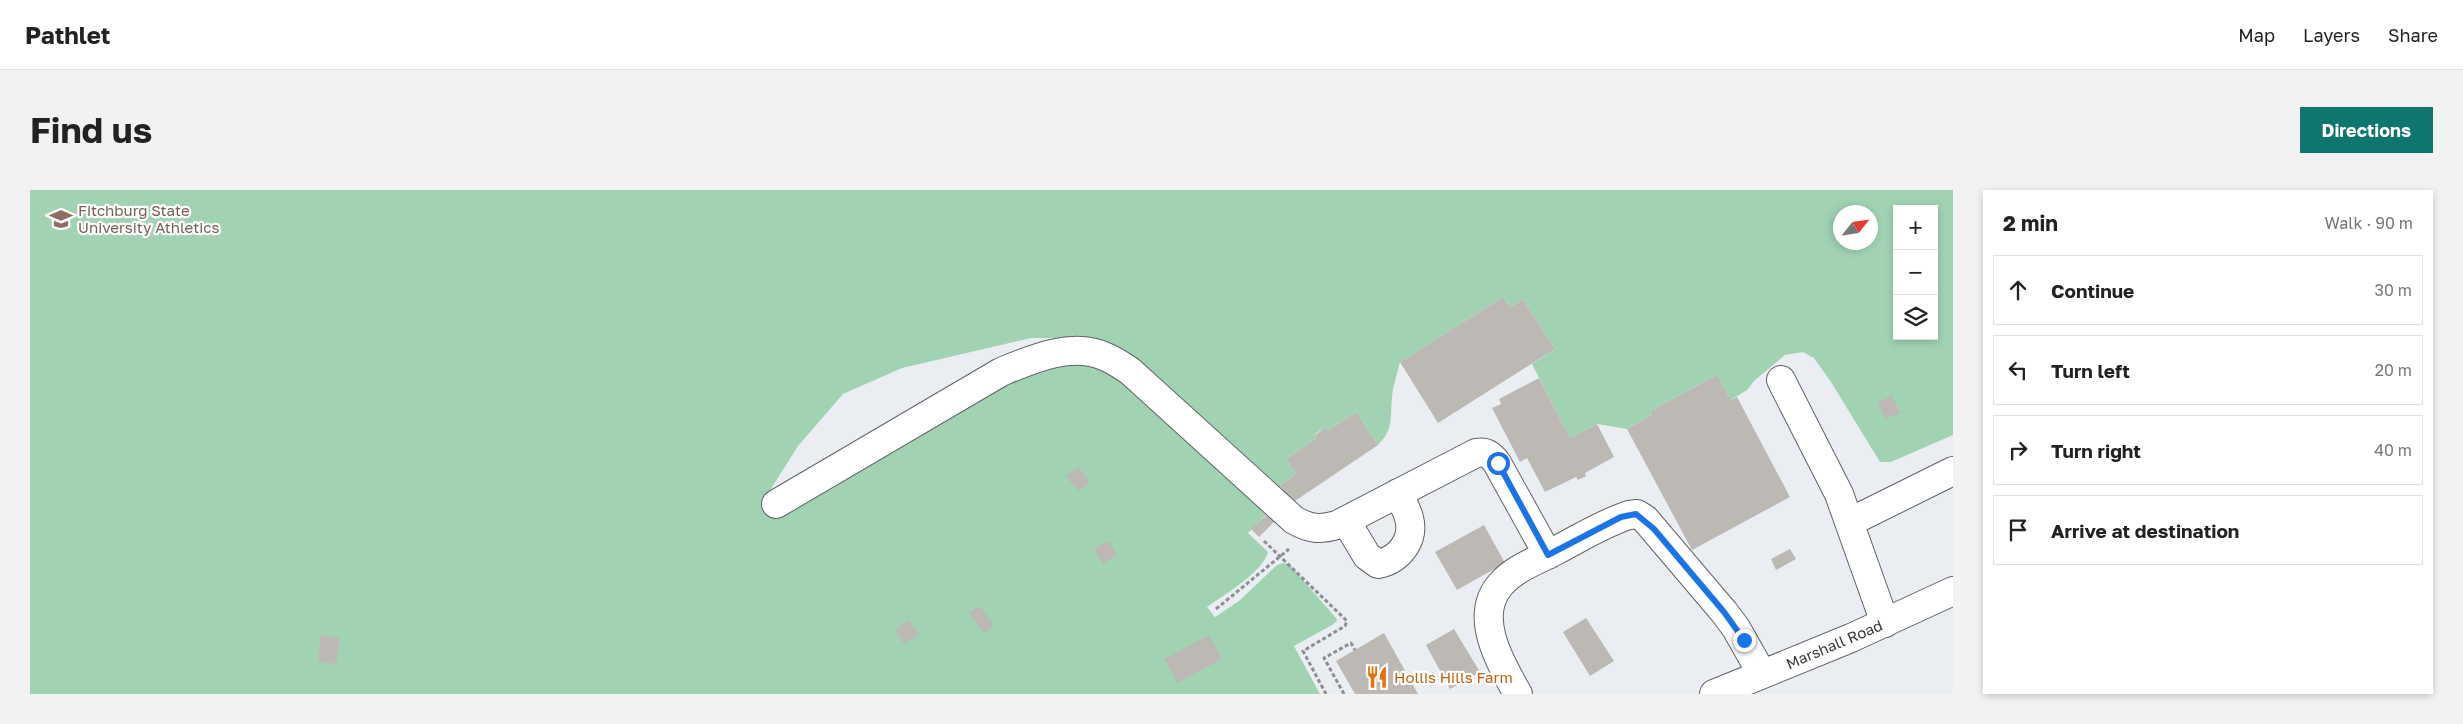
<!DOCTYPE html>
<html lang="en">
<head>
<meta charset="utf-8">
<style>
  :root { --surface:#fff; --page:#f2f2f2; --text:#222; --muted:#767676; --line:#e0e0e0; --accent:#0f766e }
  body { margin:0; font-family:"Golos Text",sans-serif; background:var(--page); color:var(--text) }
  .controls { position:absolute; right:15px; top:15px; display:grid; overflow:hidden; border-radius:0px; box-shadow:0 2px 8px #0003 }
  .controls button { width:45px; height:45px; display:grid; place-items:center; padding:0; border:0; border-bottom:1px solid var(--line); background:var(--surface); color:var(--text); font:25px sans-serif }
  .compass { position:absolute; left:1803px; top:15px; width:45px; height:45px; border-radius:50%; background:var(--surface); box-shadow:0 2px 8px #0003; rotate:60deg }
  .stop { position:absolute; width:15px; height:15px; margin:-11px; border:4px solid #1a73e8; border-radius:50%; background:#fff }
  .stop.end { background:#1a73e8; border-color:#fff; box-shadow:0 1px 5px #0008 }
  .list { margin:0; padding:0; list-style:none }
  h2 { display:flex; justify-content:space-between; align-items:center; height:65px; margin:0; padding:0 20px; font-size:21px }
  h2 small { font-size:16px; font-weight:400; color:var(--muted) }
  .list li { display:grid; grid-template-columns:32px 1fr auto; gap:15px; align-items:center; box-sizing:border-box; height:70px; margin:0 10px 10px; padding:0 10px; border:1px solid var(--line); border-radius:0px }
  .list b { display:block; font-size:19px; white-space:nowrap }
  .list em { font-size:16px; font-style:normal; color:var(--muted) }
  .icon { flex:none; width:28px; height:28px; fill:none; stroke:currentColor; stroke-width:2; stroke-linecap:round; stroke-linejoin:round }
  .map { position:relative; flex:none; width:1923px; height:504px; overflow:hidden; border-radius:0px }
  header { display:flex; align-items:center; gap:30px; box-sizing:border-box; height:70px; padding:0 25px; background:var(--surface); border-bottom:1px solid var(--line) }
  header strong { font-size:24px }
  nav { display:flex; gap:28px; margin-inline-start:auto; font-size:18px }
  .intro { display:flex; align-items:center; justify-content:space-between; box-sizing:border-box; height:120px; padding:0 30px }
  h1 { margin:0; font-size:35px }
  .button { padding:12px 22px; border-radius:0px; background:var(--accent); color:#fff; font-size:18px; font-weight:700 }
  main { display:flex; gap:30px; padding:0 30px }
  aside { flex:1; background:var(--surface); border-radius:0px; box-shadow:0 2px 8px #0003 }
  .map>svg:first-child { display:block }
  .green { fill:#a1d3b3; fill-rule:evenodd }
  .building { fill:#bcb9b4 }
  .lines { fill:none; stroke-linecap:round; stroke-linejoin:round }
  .minor-casing { stroke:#606266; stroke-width:30 }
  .path { stroke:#8d8f92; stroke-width:3; stroke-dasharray:4 2.5; stroke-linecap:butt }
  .minor { stroke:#fff; stroke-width:28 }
  .route { stroke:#1a73e8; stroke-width:6 }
  .labels { text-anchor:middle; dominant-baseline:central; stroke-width:4.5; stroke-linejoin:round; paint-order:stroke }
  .education-label { font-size:15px; fill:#785e54; stroke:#fff; text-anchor:start }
  .street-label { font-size:15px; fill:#363739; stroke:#fff }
  .food-label { font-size:15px; fill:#c56008; stroke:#fff; text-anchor:start }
</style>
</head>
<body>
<header>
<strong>Pathlet</strong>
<nav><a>Map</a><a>Layers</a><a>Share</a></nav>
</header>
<div class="intro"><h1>Find us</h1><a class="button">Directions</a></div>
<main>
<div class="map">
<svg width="1923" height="504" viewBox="0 0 1923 504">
  <rect width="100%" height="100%" fill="#eaedf1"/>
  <path class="green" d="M0,0H1923V245L1861,272H1850L1801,192L1784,168L1773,162L1755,165L1724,191L1717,200L1701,210L1687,185L1620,221L1622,225L1597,239L1567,234L1540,248L1502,174L1525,159L1493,109L1480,117L1473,107L1370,172C1367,184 1363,196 1362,207C1360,228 1364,239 1348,255L1326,222L1298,241L1296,237L1285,244L1287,248L1256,269L1266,284L1250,295L1262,313L1049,148H1001L872,178L813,204L768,256L737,305L967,194L1007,178L1047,172L1070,177L1088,186L1239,322L1218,343L1238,362C1232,383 1195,404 1177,417L1185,427L1209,411L1246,376L1252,373L1259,374L1306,428L1307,431L1302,435L1264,456L1290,504H0ZM1867,19H1904V146H1867ZM1810,22H1840V52H1810Z"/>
  <path class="building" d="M1473,107L1480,117L1493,109L1525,159L1408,233L1370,172Z
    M1687,185L1701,210L1707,207L1760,307L1662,360L1597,239L1622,225L1620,221Z
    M1509,188L1540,248L1567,234L1584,267L1555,283L1556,286L1548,290L1546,287L1515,302L1497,268L1490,272L1462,218L1471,214L1469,209Z
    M1862,206L1870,223L1855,229L1848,212Z
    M1326,222L1348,255L1262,313L1250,295L1266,284L1256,269L1287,248L1285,245L1296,237L1298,241Z
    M1048,277L1060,292L1048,301L1036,286Z
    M1238,324L1245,331L1229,347L1221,339Z
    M1454,335L1475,373L1427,400L1405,362Z
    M1078,351L1087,365L1073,374L1064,359Z
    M1760,359L1766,369L1746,380L1741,369Z
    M950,416L964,436L954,443L939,423Z
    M1556,428L1584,471L1560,486L1533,442Z
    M879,430L889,444L874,454L865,440Z
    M1424,439L1450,482L1420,499L1396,455Z
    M1354,443L1388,504H1325L1306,471Z
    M291,445L310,448L306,474L288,471Z
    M1179,445L1192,469L1147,493L1134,469Z"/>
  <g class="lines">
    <defs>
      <path id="minor" d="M1751,190L1809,304L1855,433
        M746,314L971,182C1002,169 1043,151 1076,167C1084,170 1092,176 1100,181L1264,330C1280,339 1289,340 1307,335L1446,263C1456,261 1461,265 1467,273L1518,365
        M1316,331L1337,366L1348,374C1369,370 1385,350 1379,328C1377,320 1372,311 1368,303
        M1820,332L1923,281
        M1488,504C1471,474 1442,426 1471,394C1485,378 1508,370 1527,360C1550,348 1574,333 1599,325L1607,324L1615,329L1694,422L1706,438L1732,484
        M1684,504L1821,448L1923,401"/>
    </defs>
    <use href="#minor" class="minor-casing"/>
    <path class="path" d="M1234,351L1317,431L1315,436L1273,461L1296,504
      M1186,419L1259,359
      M1314,504L1294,468L1321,453L1325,460"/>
    <use href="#minor" class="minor"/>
  </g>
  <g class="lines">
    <path class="route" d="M1468,273L1518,365L1591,327L1606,324L1624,339L1694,422L1714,450"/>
  </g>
  <defs>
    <symbol id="school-bare" viewBox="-9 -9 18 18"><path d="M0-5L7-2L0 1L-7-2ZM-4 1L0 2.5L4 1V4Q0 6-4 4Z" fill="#8d6e63" stroke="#fff" stroke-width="2.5" paint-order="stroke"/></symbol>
    <symbol id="restaurant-bare" viewBox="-9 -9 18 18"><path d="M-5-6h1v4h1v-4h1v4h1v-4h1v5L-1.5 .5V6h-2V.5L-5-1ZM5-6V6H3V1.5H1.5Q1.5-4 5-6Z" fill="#e8710a" stroke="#fff" stroke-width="2.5" paint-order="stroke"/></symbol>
  </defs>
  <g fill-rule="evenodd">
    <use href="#school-bare" x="15" y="13" width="32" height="32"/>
    <use href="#restaurant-bare" x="1331" y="471" width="32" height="32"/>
  </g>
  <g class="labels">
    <g class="education-label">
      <text x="48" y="20">Fitchburg State<tspan x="48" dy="17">University Athletics</tspan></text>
    </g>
    <g class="street-label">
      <text transform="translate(1804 454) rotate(-23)">Marshall Road</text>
    </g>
    <g class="food-label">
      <text x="1364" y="487">Hollis Hills Farm</text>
    </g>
  </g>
</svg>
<div class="controls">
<button>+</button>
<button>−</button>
<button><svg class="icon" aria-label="layers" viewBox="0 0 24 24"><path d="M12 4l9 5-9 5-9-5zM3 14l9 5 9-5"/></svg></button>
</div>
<svg class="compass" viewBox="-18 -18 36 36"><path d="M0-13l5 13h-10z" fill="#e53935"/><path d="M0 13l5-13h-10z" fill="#767676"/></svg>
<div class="stop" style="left:1468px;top:273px"></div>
<div class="stop end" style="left:1714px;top:450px"></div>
</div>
<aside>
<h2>2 min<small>Walk · 90 m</small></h2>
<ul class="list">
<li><svg class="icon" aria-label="ahead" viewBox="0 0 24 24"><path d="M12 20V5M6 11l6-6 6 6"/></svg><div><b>Continue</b></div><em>30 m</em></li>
<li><svg class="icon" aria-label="left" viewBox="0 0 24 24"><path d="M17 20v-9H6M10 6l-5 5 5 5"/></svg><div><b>Turn left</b></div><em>20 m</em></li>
<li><svg class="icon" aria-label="right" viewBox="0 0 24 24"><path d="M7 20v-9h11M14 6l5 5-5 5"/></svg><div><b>Turn right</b></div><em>40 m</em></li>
<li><svg class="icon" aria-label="arrive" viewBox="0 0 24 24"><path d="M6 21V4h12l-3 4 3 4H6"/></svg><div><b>Arrive at destination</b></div></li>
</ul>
</aside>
</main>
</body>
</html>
